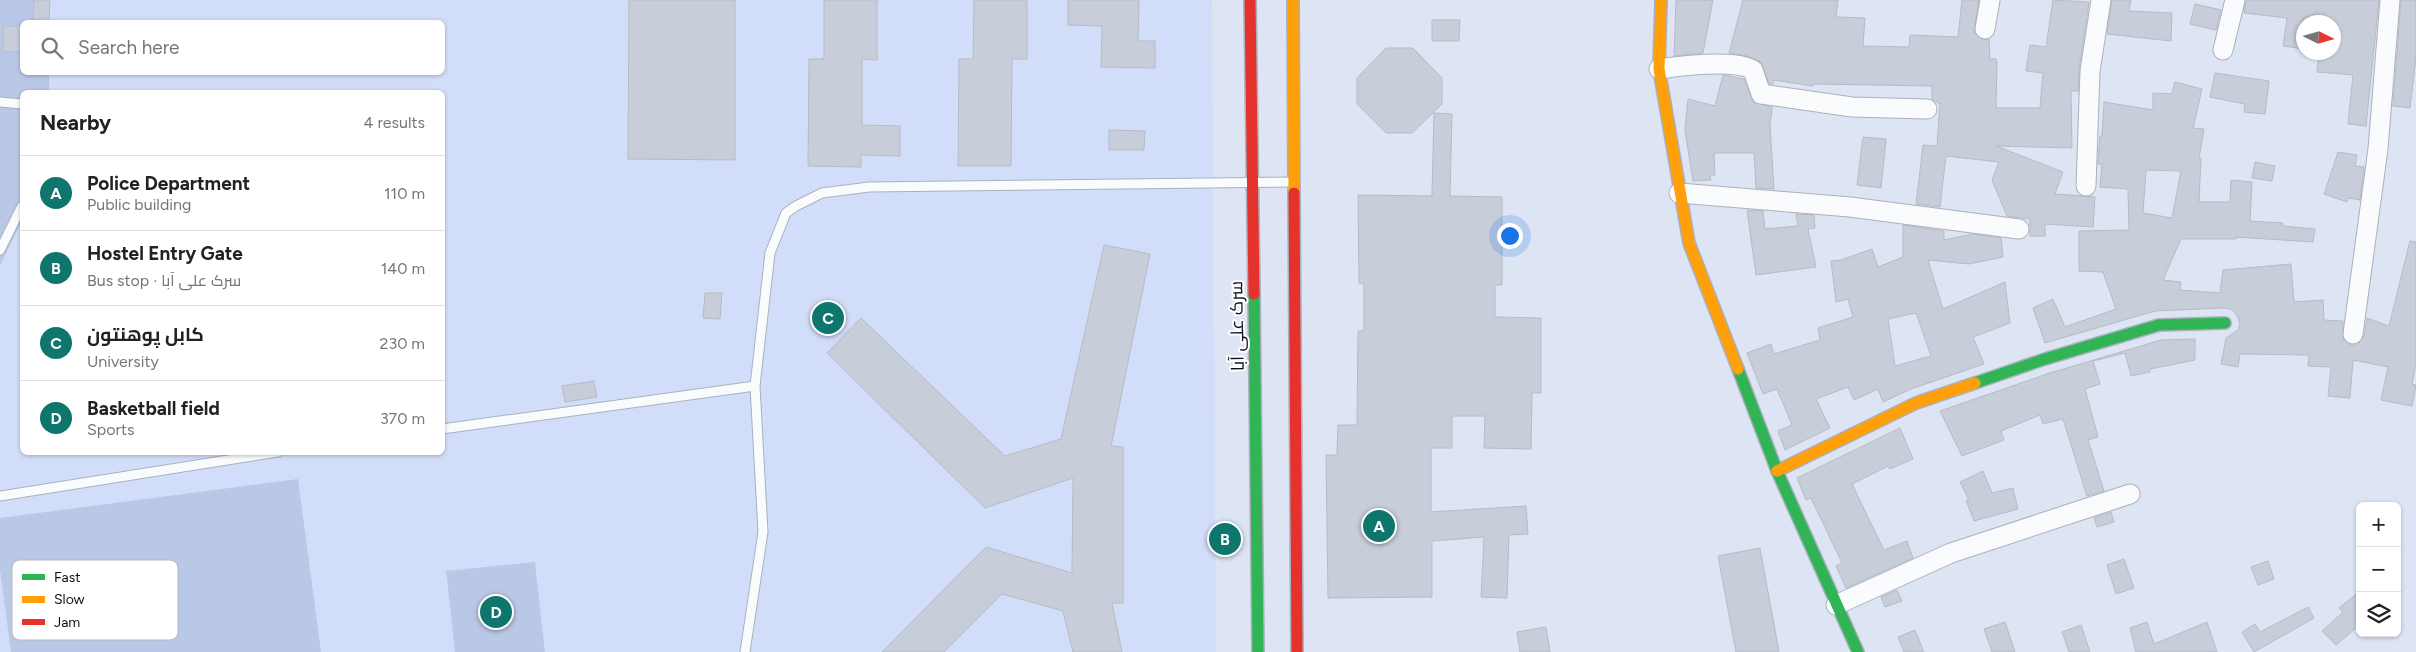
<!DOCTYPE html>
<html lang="en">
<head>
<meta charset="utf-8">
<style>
  :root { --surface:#fff; --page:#f2f2f2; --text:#222; --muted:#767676; --line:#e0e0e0; --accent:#0f766e }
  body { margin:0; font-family:Figtree,Cairo,sans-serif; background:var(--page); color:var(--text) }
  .controls { position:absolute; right:15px; bottom:15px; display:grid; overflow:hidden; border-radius:8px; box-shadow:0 1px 4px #0004 }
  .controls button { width:45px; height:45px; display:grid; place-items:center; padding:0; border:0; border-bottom:1px solid var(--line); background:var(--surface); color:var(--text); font:25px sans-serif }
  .compass { position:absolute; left:2296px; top:15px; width:45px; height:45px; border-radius:50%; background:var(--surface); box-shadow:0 1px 4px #0004; rotate:95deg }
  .you { position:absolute; left:1509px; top:235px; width:18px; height:18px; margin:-12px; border:4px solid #fff; border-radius:50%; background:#1a73e8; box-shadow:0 0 0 8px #1a73e833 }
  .badge { display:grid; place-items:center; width:32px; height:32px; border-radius:50%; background:var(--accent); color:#fff; font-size:16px; font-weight:700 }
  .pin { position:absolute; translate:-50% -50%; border:2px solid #fff; box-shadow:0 1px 5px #0006 }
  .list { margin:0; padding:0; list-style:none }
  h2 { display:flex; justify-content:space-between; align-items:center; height:65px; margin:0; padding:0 20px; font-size:21px }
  h2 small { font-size:16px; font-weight:400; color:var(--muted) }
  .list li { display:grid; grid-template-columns:32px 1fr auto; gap:15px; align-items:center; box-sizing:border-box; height:75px; padding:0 20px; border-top:1px solid var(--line) }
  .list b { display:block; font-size:19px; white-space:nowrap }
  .list p { margin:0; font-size:16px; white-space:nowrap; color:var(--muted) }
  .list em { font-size:16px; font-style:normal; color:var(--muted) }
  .icon { flex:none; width:28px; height:28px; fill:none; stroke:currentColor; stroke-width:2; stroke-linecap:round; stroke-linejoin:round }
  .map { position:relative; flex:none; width:2416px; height:652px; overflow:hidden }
  .search { position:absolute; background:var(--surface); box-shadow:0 1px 4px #0004; left:20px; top:20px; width:425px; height:55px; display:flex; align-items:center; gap:12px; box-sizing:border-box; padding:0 18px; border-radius:8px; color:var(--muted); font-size:19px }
  .panel { position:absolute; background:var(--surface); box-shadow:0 1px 4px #0004; left:20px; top:90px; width:425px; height:365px; border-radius:8px }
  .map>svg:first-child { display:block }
  .built { fill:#d2def9; fill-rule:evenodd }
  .green { fill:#bac8e7 }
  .building { fill:#c7cdd9; stroke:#b5bbc7; fill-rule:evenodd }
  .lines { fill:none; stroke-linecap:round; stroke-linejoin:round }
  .lane-casing { stroke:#aab0bc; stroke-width:11 }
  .street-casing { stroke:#aab0bc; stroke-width:21 }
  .fast-casing { stroke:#aab0bc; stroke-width:14 }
  .slow-casing { stroke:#aab0bc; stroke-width:14 }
  .jam-casing { stroke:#aab0bc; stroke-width:14 }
  .lane { stroke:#fafbfd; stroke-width:9 }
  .street { stroke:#fafbfd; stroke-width:19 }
  .fast { stroke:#30b455; stroke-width:11 }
  .slow { stroke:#ff9f0a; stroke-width:11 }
  .jam { stroke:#e5322d; stroke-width:11 }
  .labels { text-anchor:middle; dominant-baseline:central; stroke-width:4; stroke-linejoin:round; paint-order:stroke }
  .street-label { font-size:18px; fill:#0a0e18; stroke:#fff }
  .key { fill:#fff; stroke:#b6b7ba; stroke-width:1 }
  .key-label { font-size:14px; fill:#0a0e18 }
</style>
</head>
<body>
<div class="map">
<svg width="2416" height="652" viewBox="0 0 2416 652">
  <rect width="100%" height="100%" fill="#dde4f4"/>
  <path class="built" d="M0,0H1212L1216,652H0ZM22,22H442V72H22ZM22,92H442V452H22Z"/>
  <path class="green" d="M0,0H48V22H22V72L49,73V92H22V221L0,266Z
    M298,479L321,652H11L0,570V518Z
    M535,562L545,652H455L446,571Z"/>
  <path class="building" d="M34,0H50L49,21L33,20Z
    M629,0H735V160L628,159Z
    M824,0H877V60L862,59V125L900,126V156L861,155V167L808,166L809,59H824Z
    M974,0H1027V59H1012L1011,166H958L959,59H973Z
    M1068,0H1139L1138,41H1155V68L1101,67L1102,26L1068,25Z
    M1676,0H1713L1703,53L1674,56Z
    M1743,0H1838L1836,17L1865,18L1863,46L1909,47L1910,35L1958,37L1962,0H1979L1974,32L1983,40L1989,39L1990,59H1996L1997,62L1996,108H2040L2043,73L2026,71L2030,45L2046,47L2053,0L2089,2L2079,69L2078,91H2071L2072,148L1996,146L2063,172L2055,194L2095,197L2093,227L2045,224V236H2030V219L2007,216L1992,180L1999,162L1946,156L1940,207L1916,204L1923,145L1937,146L1940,104L1932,99V86L1814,84L1813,86L1774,80L1773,84H1769L1761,62L1747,56L1729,53Z
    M2112,0H2131L2129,11L2172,13L2171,41L2107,34Z
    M2246,0H2379L2366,126L2348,124L2353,75L2317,72L2319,52H2334V21L2304,17V49L2283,46L2287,18L2244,13Z
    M2401,0H2416V58L2410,108L2393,106Z
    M2195,4L2221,10L2216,30L2190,24Z
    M1432,20H1460L1459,41H1432Z
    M3,26H22V52H3Z
    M1386,48H1413L1442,78V104L1412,133H1386L1357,104V78Z
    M2215,73L2269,81L2265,114L2244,112L2245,104L2210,97Z
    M1723,75L1744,79L1753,102L1772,107L1770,126L1774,189L1756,188L1754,153H1714L1715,175H1710L1711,180L1693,181L1685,130L1688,99L1715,106Z
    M2175,82L2202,89L2193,128L2204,129L2199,158H2201L2199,202H2230L2231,180L2252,182L2250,221L2283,223V226L2315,229L2313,242L2236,237V239H2181L2163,280L2181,282L2180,290L2220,293L2223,270L2291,264L2294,302L2323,300L2324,320L2343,321V339L2351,345H2357L2364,336L2367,318L2389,326L2410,241L2416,242V363L2412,384L2416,385L2412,406L2381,400L2388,367L2353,360L2350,398L2328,396L2331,367L2308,366L2309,355L2240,354L2238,367L2221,364L2226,338L2238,330L2240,323L2237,315L2232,310L2225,308L2155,311L2045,343L2033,308L2053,299L2065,327L2116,309L2103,272L2079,271V231L2129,230L2128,189L2100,187L2102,164H2098L2099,147L2100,136H2102L2104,102L2153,110V93L2172,94ZM2146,170L2181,171L2172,218L2143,213Z
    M1434,113L1452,114L1450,196L1502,197V285H1495V317L1541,318V393H1532L1531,449L1484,448L1485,416H1452V448H1431V512L1526,506L1528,534L1509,535L1507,598L1481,597L1484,537L1432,541V597L1328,598L1326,455H1337L1338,425H1357L1358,331H1364V284L1359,283L1358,195L1432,196Z
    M1109,130L1145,131L1144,150H1109Z
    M1863,137L1886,139L1881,188L1857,185Z
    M2338,152L2357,155L2355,166L2364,167L2360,200L2348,198L2347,202L2324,194Z
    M2255,162L2275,166L2272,181L2252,178Z
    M1747,210L1763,211L1765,229L1798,226L1796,214L1814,215L1815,228L1808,229L1816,267L1756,275Z
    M1903,225L1944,231V240L1973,234L2001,238L2003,257L1969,264L1928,260L1943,309L2005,282L2010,323L1973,337L1984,364L1911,389L1883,402L1878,389L1854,400L1848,387L1816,399L1830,428L1785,450L1778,431L1792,425L1777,389L1763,394L1747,353L1771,344L1774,354L1820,340L1818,328L1853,317L1848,299L1836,302L1831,261L1841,260L1872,249L1878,267L1903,257ZM1916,313L1931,356L1895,366L1888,319Z
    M1104,245L1150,254L1111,446L1123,447V603H1112L1122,652H1073L1063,611L1002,594L944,652H882L986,547L1072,573L1073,478L985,508L827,353L861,318L1005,456L1061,439Z
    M705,293H722L720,319L703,318Z
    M2195,339V360L2150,369V372L2131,376L2125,353L2093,361L2100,384L2085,389L2098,437L2088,440L2104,491L2087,496L2063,419L2043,424L2040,415L2001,431L2004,440L1962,456L1940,411L2050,373L2161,340Z
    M594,381L597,397L565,402L562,386Z
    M1900,428L1913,459L1890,469L1888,466L1852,484L1884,550L1907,541L1913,558L1846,588L1836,566L1842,563L1811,498L1806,500L1797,478Z
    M1983,471L1992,493L2013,488L2018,509L1974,521L1966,500H1969L1960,482Z
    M2111,512L2114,522L2097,527L2094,518Z
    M1760,548L1779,652H1736L1718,556Z
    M2124,559L2134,588L2116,594L2107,565Z
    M2268,561L2274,579L2258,585L2251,567Z
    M1897,590L1902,601L1885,607L1881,597Z
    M2360,591V633L2356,628L2336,645L2322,631L2343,612L2339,608Z
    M2308,607L2314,618L2254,652L2242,632L2255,624L2260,632Z
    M2005,622L2015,652H1992L1984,629Z
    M2147,622L2154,644L2207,622L2217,652H2136L2130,628Z
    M2081,625L2090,652H2069L2062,632Z
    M1546,627L1550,652H1520L1517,632Z
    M1915,630L1924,652H1904L1898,637Z"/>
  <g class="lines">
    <defs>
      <path id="lane" d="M0,102L22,104
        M0,250L22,206
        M442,429L755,386
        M0,496L278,452
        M745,652L763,532L755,386L770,253L786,213L796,206L822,193L869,187L1293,182"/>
      <path id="street" d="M1985,29L1990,0
        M2223,50L2235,0
        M1659,69C1680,66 1735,59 1753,70L1761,94L1852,107L1927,109
        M2086,186L2090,71L2101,0
        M1679,193L1850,207L2019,229
        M2353,334L2378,149L2390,0
        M1836,605L1951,553L2130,494"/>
      <path id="fast" d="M1254,294L1258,652
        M1738,369L1777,471L1858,652
        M1975,383L2045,359L2159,325L2225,323"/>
      <path id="slow" d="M1293,0L1294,193
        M1661,0L1659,69L1689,243L1738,369
        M1777,471L1916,403L1975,383"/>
      <path id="jam" d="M1250,0L1254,294
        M1294,193L1297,652"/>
    </defs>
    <use href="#lane" class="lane-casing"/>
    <use href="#street" class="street-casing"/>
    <use href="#fast" class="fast-casing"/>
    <use href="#slow" class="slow-casing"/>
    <use href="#jam" class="jam-casing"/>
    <use href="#lane" class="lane"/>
    <use href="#street" class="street"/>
    <use href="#fast" class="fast"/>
    <use href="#slow" class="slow"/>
    <use href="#jam" class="jam"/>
  </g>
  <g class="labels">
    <g class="street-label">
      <text transform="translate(1237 326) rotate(-91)">سرک علی آبا</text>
    </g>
  </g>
  <rect x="12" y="560" width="166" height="80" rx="8" class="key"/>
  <rect x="22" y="574" width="23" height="6" fill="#30b455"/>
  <rect x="22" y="596" width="23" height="7" fill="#ff9f0a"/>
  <rect x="22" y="619" width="23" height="6" fill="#e5322d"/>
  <g class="key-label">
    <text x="54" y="582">Fast</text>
    <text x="54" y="604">Slow</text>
    <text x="54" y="627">Jam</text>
  </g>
</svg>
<div class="controls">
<button>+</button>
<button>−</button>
<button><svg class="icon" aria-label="layers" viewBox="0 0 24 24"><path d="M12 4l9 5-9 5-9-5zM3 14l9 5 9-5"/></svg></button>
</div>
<svg class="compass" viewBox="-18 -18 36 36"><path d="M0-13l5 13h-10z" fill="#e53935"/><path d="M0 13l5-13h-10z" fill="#767676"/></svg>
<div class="you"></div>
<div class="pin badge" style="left:1379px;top:526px">A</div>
<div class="pin badge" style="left:1225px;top:539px">B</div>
<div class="pin badge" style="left:828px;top:318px">C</div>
<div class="pin badge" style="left:496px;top:612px">D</div>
<div class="search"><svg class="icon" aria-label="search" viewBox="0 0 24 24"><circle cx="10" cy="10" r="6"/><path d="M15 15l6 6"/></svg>Search here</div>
<section class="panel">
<h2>Nearby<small>4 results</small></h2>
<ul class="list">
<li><span class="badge">A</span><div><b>Police Department</b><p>Public building</p></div><em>110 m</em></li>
<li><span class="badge">B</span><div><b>Hostel Entry Gate</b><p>Bus stop · سرک علی آبا</p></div><em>140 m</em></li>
<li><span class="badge">C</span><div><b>کابل پوهنتون</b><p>University</p></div><em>230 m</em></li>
<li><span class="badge">D</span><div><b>Basketball field</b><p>Sports</p></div><em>370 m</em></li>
</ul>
</section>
</div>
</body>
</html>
